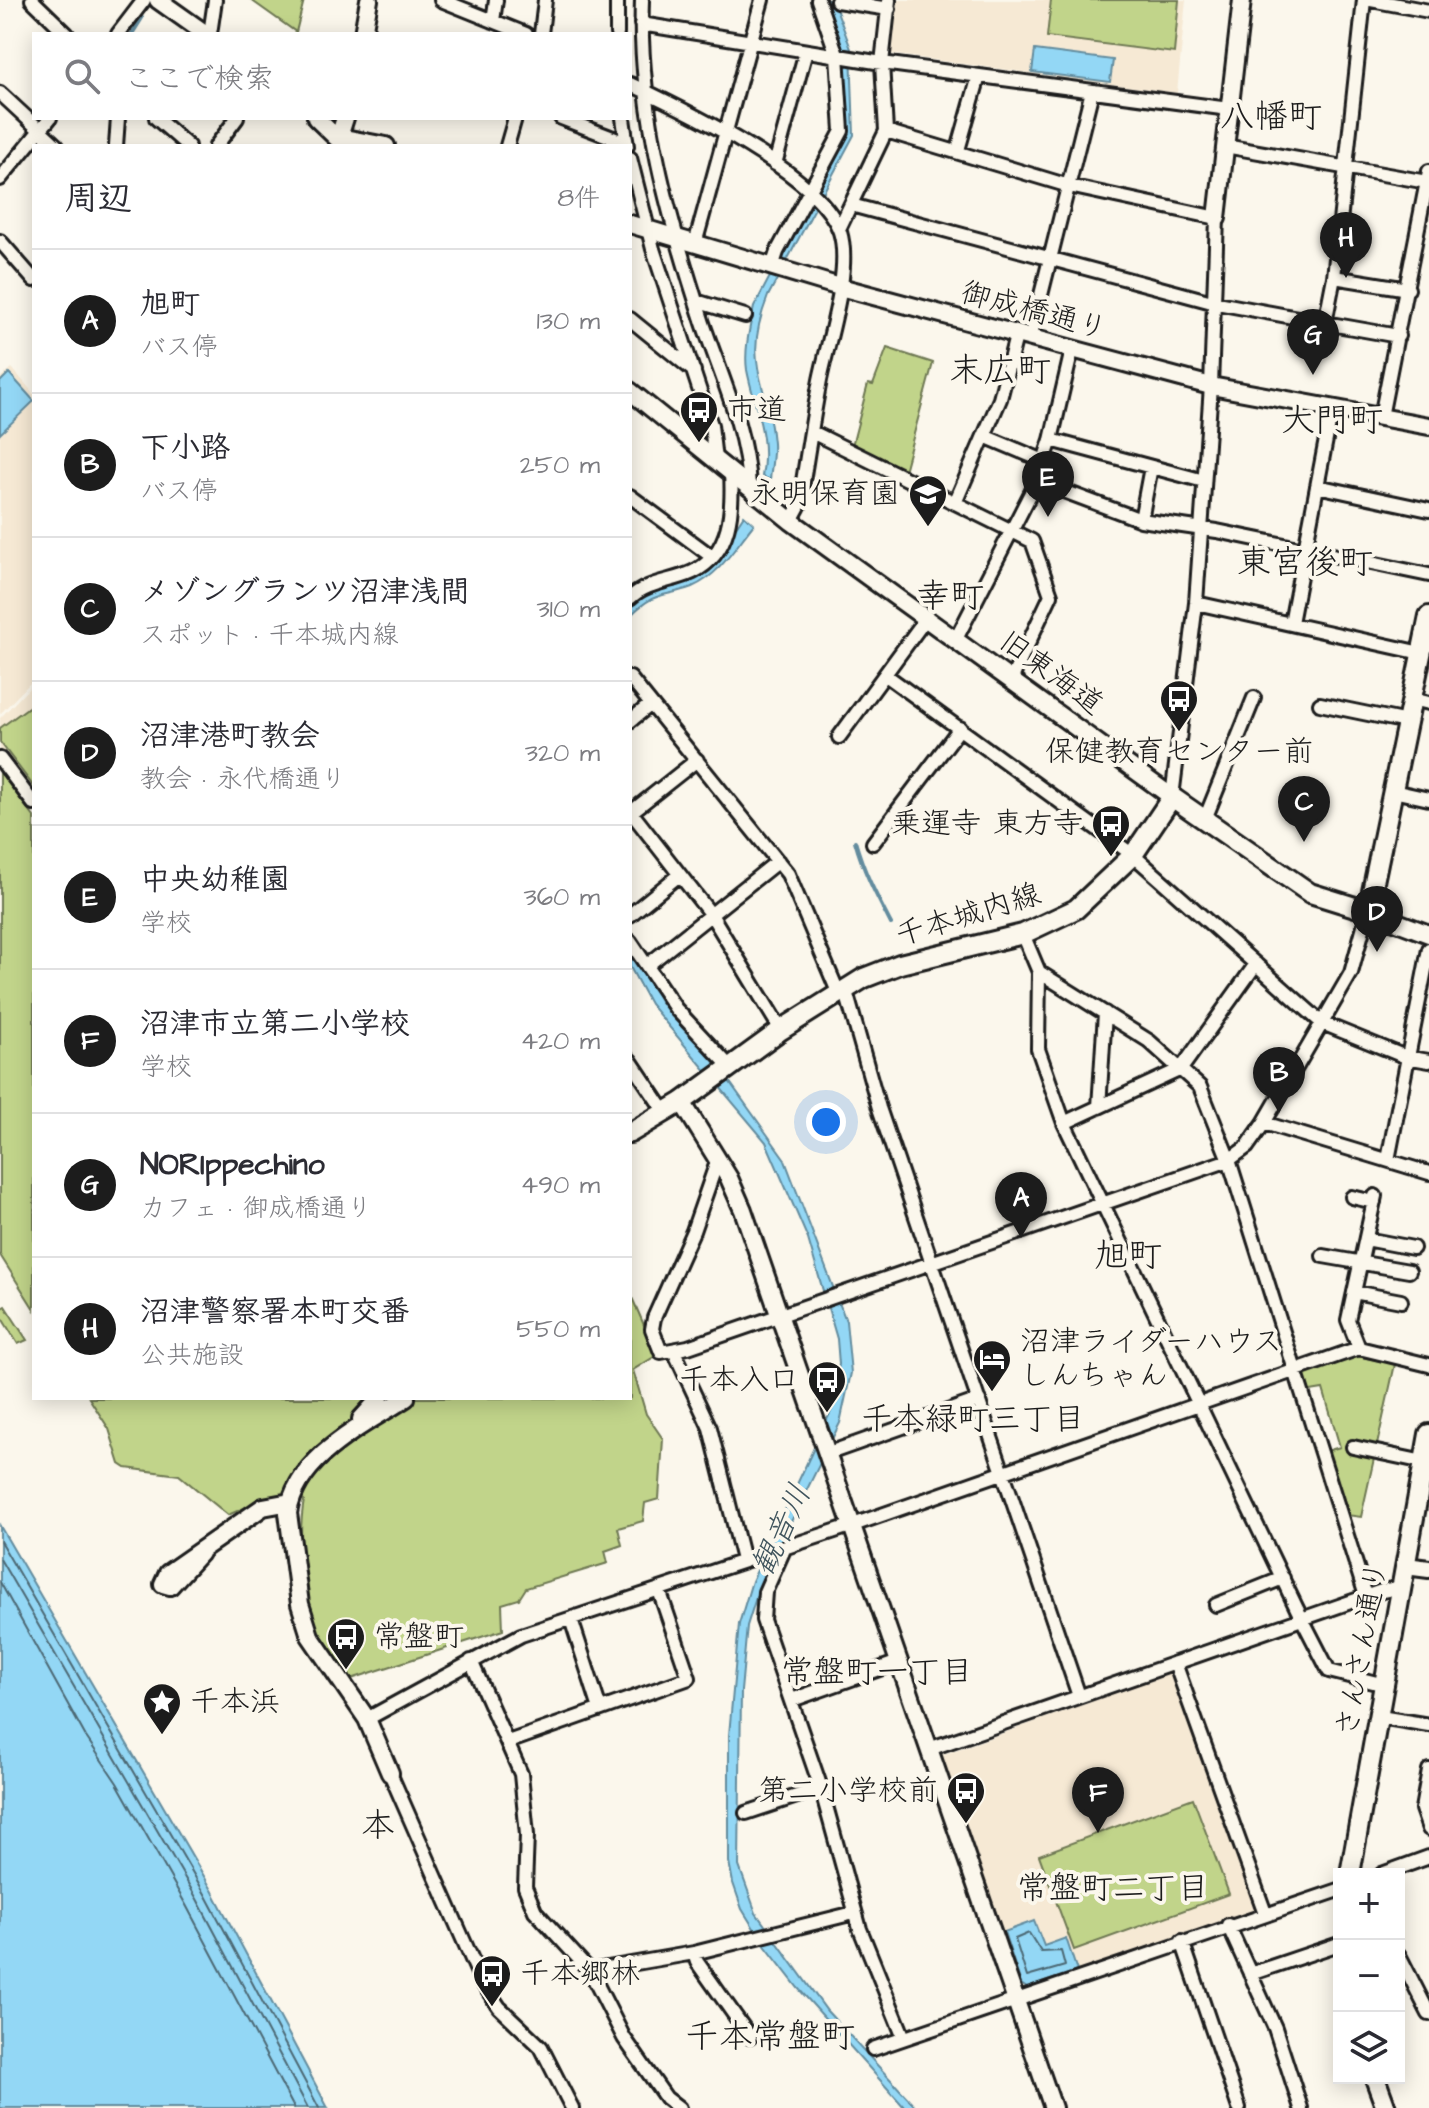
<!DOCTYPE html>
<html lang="ja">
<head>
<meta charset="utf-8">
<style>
  :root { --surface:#fff; --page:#f7f7f7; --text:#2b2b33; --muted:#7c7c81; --line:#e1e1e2; --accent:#1c1c1c }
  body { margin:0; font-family:"Architects Daughter","Klee One",sans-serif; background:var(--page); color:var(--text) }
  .controls { position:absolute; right:24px; bottom:24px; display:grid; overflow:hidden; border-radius:0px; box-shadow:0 4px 20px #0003 }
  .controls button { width:72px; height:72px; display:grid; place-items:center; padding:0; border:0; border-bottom:2px solid var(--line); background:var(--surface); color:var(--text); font:40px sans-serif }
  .you { position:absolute; left:826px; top:1122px; width:28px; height:28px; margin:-20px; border:6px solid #fff; border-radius:50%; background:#1a73e8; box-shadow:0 0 0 12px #1a73e833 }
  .badge { display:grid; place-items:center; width:52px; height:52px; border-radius:50%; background:var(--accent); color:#fff; font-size:26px; font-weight:700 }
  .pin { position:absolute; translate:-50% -66px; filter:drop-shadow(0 2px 4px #0008) }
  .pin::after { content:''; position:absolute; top:42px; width:28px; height:24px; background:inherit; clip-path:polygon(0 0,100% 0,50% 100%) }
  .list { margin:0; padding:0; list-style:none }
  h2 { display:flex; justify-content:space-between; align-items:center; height:104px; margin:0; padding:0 32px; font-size:34px }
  h2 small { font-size:26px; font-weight:400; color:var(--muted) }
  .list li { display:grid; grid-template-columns:52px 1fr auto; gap:24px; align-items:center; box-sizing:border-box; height:144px; padding:0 32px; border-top:2px solid var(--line) }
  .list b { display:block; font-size:30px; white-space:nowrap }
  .list p { margin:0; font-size:26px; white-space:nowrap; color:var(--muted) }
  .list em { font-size:26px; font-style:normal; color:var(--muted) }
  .icon { flex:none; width:44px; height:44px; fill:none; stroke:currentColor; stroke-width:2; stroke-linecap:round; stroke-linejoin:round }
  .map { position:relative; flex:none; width:1429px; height:2108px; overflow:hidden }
  .search { position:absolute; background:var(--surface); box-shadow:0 4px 20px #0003; left:32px; top:32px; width:600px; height:88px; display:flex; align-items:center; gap:20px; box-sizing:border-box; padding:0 28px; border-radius:0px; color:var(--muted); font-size:30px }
  .panel { position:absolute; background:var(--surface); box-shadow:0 4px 20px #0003; left:32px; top:144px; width:600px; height:1256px; border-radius:0px }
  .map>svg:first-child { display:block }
  .built { fill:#f6e9d4 }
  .green { fill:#c1d48a; stroke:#6e7853; stroke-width:2 }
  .water { fill:#93d7f5; stroke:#638c9e; stroke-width:2 }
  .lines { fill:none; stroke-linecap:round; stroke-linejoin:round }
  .shore { stroke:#4c6773; stroke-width:2 }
  .stream { stroke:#638c9e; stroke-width:4 }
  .minor-casing { stroke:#1c1c1c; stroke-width:18 }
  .tertiary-casing { stroke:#1c1c1c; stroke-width:22 }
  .secondary-casing { stroke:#1c1c1c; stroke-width:24 }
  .minor { stroke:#fbf7ec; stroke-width:12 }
  .tertiary { stroke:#fbf7ec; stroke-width:16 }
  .secondary { stroke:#fbf7ec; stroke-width:18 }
  .labels { text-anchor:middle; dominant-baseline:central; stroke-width:8; stroke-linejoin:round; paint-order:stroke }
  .street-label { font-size:30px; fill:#1c1c1c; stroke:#fbf7ec }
  .poi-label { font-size:30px; fill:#1c1c1c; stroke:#fbf7ec; text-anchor:start }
  .neighbourhood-label { font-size:32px; fill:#1c1c1c; stroke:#fbf7ec }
  .water-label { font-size:32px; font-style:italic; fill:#40545d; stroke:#fbf7ec }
  .quarter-label { font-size:34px; fill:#1c1c1c; stroke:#fbf7ec }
</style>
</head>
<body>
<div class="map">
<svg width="1429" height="2108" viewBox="0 0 1429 2108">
  <rect width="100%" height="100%" fill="#fbf7ec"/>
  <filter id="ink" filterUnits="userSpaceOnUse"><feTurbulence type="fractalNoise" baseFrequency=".0125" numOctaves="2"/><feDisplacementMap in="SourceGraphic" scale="16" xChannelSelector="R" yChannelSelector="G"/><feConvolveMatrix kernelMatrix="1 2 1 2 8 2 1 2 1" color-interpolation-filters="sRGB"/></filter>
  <g filter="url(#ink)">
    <path class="built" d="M894,0H1186L1177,93L890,54Z
      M12,368L34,394V679L0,714V378Z
      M34,683V795L0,750V718Z
      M1172,1673L1255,1911L1028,1991L1020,1987L942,1755Z"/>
    <path class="green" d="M251,0H304L296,32Z
      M1051,0H1179L1174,53L1047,37Z
      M887,348L933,363L904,471L852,446L868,384L873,385Z
      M34,703V787L0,742V728Z
      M0,772L34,817V1309L0,1255Z
      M630,1293L657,1355L633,1370L646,1414L663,1439L659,1499L645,1503L643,1521L618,1528L622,1545L605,1551L608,1563L526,1588L519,1599L502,1604L503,1630L348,1680C340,1670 331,1660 324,1650C303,1615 297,1539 304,1500L272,1496L228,1515L179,1475L126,1468L120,1464L109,1429L89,1398H630Z
      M5,1306L27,1340L18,1344L0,1315V1309Z
      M1352,1355L1395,1364L1361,1517L1340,1514L1323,1452L1340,1447L1323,1389L1305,1392L1297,1372Z
      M1193,1798L1229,1894L1074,1950L1039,1855Z"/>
    <path class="water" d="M820,0H833L851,49L854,135L768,296C741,365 768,379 773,443C774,455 771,468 770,480L762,476C770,438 754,406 747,370C744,350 750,326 754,307L845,133Z
      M1035,50L1113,60L1110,82L1032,72Z
      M9,373L34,401L0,434V382Z
      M744,515L754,524C736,546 720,575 692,587C662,598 656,590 630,616V605L647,593L711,565Z
      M630,950L646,972L661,1003L714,1060L784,1158L846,1321L851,1373L840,1423L761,1582L747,1626L741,1691L739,1866L756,1913L827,2011L917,2108H905L798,1988L763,1943L742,1909L733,1883L729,1862V1735L739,1624L752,1581L832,1409L839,1364L837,1339L808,1239L766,1142L650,1004L630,967Z
      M0,1526L212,1890L328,2108H0Z
      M1034,1921L1044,1946L1066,1938L1077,1971L1027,1988L1021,1984L1004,1932Z"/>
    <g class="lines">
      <path class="shore" d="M0,1541L205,1894L319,2108
        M0,1559L197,1899L308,2108
        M0,1582L86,1737L117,1783L186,1905L294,2108
        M1029,1933L1041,1952L1061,1951L1065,1966L1027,1977L1015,1939Z"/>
      <path class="stream" d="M132,34L142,18
        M855,841C864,873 877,897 891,924"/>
      <defs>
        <path id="minor" d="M32,0L67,34
          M441,0L526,34
          M642,0C638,111 669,219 703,323C721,376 747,431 749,487
          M1371,0L1429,11
          M837,1L889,9
          M493,21L496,0
          M641,24L882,63L1229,109
          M118,34L144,0
          M210,34L215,0
          M541,34L545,0
          M617,34V0
          M630,84C683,109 821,174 840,232C852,270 828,340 820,380C812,422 806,464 799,506L791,521
          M0,93L57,146
          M156,118L188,146
          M561,118L626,143
          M623,118L627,146
          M886,131L1069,186L1217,218L1211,386L1196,603L1172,797
          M116,146L118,118
          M216,146L237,118
          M507,146L515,118
          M1225,146L1427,182
          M958,150L979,76
          M630,158L653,249L711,425L715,460
          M775,164L806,51
          M0,179L50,118
          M851,205L1212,302L1325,323L1334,277L1364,0
          M839,229L886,131L882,63L889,0
          M0,241L34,280
          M695,244L762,0
          M772,267L777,252L842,131L837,55L818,0
          M1334,277L1408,289
          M696,301L745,316
          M630,319L694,371
          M1325,323L1398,336
          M1030,339L1092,91
          M1381,417L1429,171
          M812,432L1032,541L1051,595L1012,678
          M984,436L1044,461
          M1051,440L1204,481
          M1037,481L1141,520L1217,531L1429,575
          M1317,486L1429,510
          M630,496L711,556
          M955,503L1000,399L1016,336
          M1141,520L1151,467
          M630,598C648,581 672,582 693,572C732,553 733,508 731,472
          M1196,603L1421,653
          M1291,623L1332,408
          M956,639L1037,481L1051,440L1072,350
          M887,676L1133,855L1322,1023L1406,1057L1429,1061
          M630,678L788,874L838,992
          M1412,699L1429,703
          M1320,704L1407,722
          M630,721L651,704
          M839,737L927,617
          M0,759L34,804
          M1393,791L1429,799
          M631,812L712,916L781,1030
          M630,813L697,760
          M1205,819L1254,698
          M873,843L960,728
          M630,915L679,875
          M1023,934L1039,972L1038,1049L1064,1123L1297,1609L1329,1671L1385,1685
          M630,941L676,1009L731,1068
          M649,964L778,861
          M1039,972L1149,1041L1200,1087L1229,1160L1366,1596
          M845,988L879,1108L1079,1696
          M630,1060L665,1112
          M1099,1107L1105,1013
          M1064,1123L1181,1069L1256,964
          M1264,1123L1429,1173
          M718,1159L693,1231L654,1318L652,1329L661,1352L688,1347L1229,1160L1247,1147L1264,1123L1351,973L1368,911
          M1388,1160L1429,949
          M1352,1197L1374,1202
          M1366,1239L1413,1248
          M1323,1256L1409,1271
          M1354,1292L1401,1301
          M1359,1348L1348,1320L1375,1196
          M674,1351L710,1428L743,1560
          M1353,1447L1424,1462
          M829,1453L979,1400
          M785,1547L765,1592L763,1620L821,1788L860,1929L904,2038
          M1216,1605L1283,1578
          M571,1619L600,1709
          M471,1661L521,1774L527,1835L525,1887L535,1911L590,1971L624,2038L666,2098L679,2108
          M1175,1663L1265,1913
          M792,1700L899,1662
          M1380,1717L1429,1725
          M367,1719L521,1635L853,1525L1359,1348L1429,1365
          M508,1742L689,1678L659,1590
          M929,1749L1382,1591L1402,1587
          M1429,1770L1422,1809L1429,1829
          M390,1773L481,1980L499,2007L541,2047L572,2108
          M746,1813L821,1788
          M1382,1874L1429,1857
          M1228,1925L1275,2028L1301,2108
          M1182,1941L1239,2108
          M694,1953L697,1962L750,2037
          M1399,1955L1429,2014
          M590,1971L694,1953L854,1913
          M1250,1974L1339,1944
          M873,2049L1339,1890"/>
        <path id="tertiary" d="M158,0L206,34
          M363,34L369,0
          M316,118L343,144
          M345,118L339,137L386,146
          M1217,218L1242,0
          M630,224L840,287L1211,386L1429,426
          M630,391L791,521L1172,797
          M1368,911L1429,934
          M682,1102L729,1178L743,1210L1053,2108
          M361,1419L380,1398
          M200,1553L170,1586L163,1584L168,1573L263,1507L290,1502
          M1406,1566L1429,1569
          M390,1773L367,1719L310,1636L300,1604L288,1513C297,1456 363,1426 406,1398"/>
        <path id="secondary" d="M630,1133L682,1102L781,1030L864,978L900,964L1023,934L1076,909L1133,855L1172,797L1310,893L1368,911L1429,616
          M1350,1874L1429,1434
          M1375,2078L1386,2108"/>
      </defs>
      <use href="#minor" class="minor-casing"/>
      <use href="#tertiary" class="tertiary-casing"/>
      <use href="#secondary" class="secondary-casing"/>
      <use href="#minor" class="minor"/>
      <use href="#tertiary" class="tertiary"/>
      <use href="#secondary" class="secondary"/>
    </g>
  </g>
  <defs>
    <symbol id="bus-pin" viewBox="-11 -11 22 30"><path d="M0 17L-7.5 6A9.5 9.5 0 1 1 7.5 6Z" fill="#1c1c1c" stroke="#fbf7ec"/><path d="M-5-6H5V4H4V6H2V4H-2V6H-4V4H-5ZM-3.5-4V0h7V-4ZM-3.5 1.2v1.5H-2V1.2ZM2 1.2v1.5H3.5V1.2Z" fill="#fff"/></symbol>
    <symbol id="school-pin" viewBox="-11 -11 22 30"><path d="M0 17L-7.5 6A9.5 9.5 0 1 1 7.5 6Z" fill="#1c1c1c" stroke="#fbf7ec"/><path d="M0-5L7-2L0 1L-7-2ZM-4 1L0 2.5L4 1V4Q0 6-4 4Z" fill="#fff"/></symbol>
    <symbol id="hotel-pin" viewBox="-11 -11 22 30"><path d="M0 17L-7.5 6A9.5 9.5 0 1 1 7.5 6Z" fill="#1c1c1c" stroke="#fbf7ec"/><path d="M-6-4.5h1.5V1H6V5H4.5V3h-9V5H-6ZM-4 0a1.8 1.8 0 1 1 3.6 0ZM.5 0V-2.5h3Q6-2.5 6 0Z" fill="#fff"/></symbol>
    <symbol id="sight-pin" viewBox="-11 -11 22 30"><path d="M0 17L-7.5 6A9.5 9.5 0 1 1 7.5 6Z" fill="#1c1c1c" stroke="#fbf7ec"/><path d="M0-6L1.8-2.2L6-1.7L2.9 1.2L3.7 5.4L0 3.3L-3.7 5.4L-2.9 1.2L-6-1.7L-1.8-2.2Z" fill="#fff"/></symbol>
  </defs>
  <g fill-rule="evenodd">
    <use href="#bus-pin" x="677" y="388" width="44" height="60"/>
    <use href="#school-pin" x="906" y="472" width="44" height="60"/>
    <use href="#bus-pin" x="1157" y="677" width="44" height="60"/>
    <use href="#bus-pin" x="1089" y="802" width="44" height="60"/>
    <use href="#hotel-pin" x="970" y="1337" width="44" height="60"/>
    <use href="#bus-pin" x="805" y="1358" width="44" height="60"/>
    <use href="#bus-pin" x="324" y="1615" width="44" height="60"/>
    <use href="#sight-pin" x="140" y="1680" width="44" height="60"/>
    <use href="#bus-pin" x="944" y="1769" width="44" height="60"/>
    <use href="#bus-pin" x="470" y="1952" width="44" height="60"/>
  </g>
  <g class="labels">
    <g class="street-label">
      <text transform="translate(1034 311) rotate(15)">御成橋通り</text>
      <text transform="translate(1051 673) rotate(36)">旧東海道</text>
      <text transform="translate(968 915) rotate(-17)">千本城内線</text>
      <text transform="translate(1362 1649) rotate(-80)">さんさん通り</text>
    </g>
    <g class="poi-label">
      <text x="727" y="410">市道</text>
      <text x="900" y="494" text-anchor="end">永明保育園</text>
      <text x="1179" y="752" text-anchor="middle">保健教育センター前</text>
      <text x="1083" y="824" text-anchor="end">乗運寺 東方寺</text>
      <text x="1020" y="1342">沼津ライダーハウス<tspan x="1020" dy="34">しんちゃん</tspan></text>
      <text x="799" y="1380" text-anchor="end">千本入口</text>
      <text x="374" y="1637">常盤町</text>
      <text x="190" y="1702">千本浜</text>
      <text x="938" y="1791" text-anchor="end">第二小学校前</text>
      <text x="520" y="1974">千本郷林</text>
    </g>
    <g class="neighbourhood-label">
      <text x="973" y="1419">千本緑町三丁目</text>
      <text x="877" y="1672">常盤町一丁目</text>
      <text x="1113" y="1888">常盤町二丁目</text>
    </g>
    <g class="water-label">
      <text transform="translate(782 1530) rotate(-65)">観音川</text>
    </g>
    <g class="quarter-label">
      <text x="1271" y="117">八幡町</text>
      <text x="1000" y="371">末広町</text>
      <text x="1332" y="421">大門町</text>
      <text x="1305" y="563">東宮後町</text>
      <text x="950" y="597">幸町</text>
      <text x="1128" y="1256">旭町</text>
      <text x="378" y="1826">本</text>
      <text x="770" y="2037">千本常盤町</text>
    </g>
  </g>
</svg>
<div class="controls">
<button>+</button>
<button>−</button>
<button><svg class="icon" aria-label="layers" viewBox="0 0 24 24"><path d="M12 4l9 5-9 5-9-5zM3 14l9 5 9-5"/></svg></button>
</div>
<div class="you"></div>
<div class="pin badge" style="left:1021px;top:1238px">A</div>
<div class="pin badge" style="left:1279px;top:1113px">B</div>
<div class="pin badge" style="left:1304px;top:842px">C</div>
<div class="pin badge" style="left:1377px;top:952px">D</div>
<div class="pin badge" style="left:1048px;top:517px">E</div>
<div class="pin badge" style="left:1098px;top:1833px">F</div>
<div class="pin badge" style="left:1313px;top:375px">G</div>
<div class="pin badge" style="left:1346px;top:278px">H</div>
<div class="search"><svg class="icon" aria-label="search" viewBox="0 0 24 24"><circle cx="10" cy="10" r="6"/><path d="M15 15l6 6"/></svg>ここで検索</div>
<section class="panel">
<h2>周辺<small>8件</small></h2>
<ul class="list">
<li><span class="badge">A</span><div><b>旭町</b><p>バス停</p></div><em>130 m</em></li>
<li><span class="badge">B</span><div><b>下小路</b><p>バス停</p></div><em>250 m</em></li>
<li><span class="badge">C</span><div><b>メゾングランツ沼津浅間</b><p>スポット · 千本城内線</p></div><em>310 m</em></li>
<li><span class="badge">D</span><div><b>沼津港町教会</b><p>教会 · 永代橋通り</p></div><em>320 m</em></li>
<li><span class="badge">E</span><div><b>中央幼稚園</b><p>学校</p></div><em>360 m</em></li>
<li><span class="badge">F</span><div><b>沼津市立第二小学校</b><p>学校</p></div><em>420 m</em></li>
<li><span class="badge">G</span><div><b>NORIppechino</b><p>カフェ · 御成橋通り</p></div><em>490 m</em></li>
<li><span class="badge">H</span><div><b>沼津警察署本町交番</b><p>公共施設</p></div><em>550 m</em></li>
</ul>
</section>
</div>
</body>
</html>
